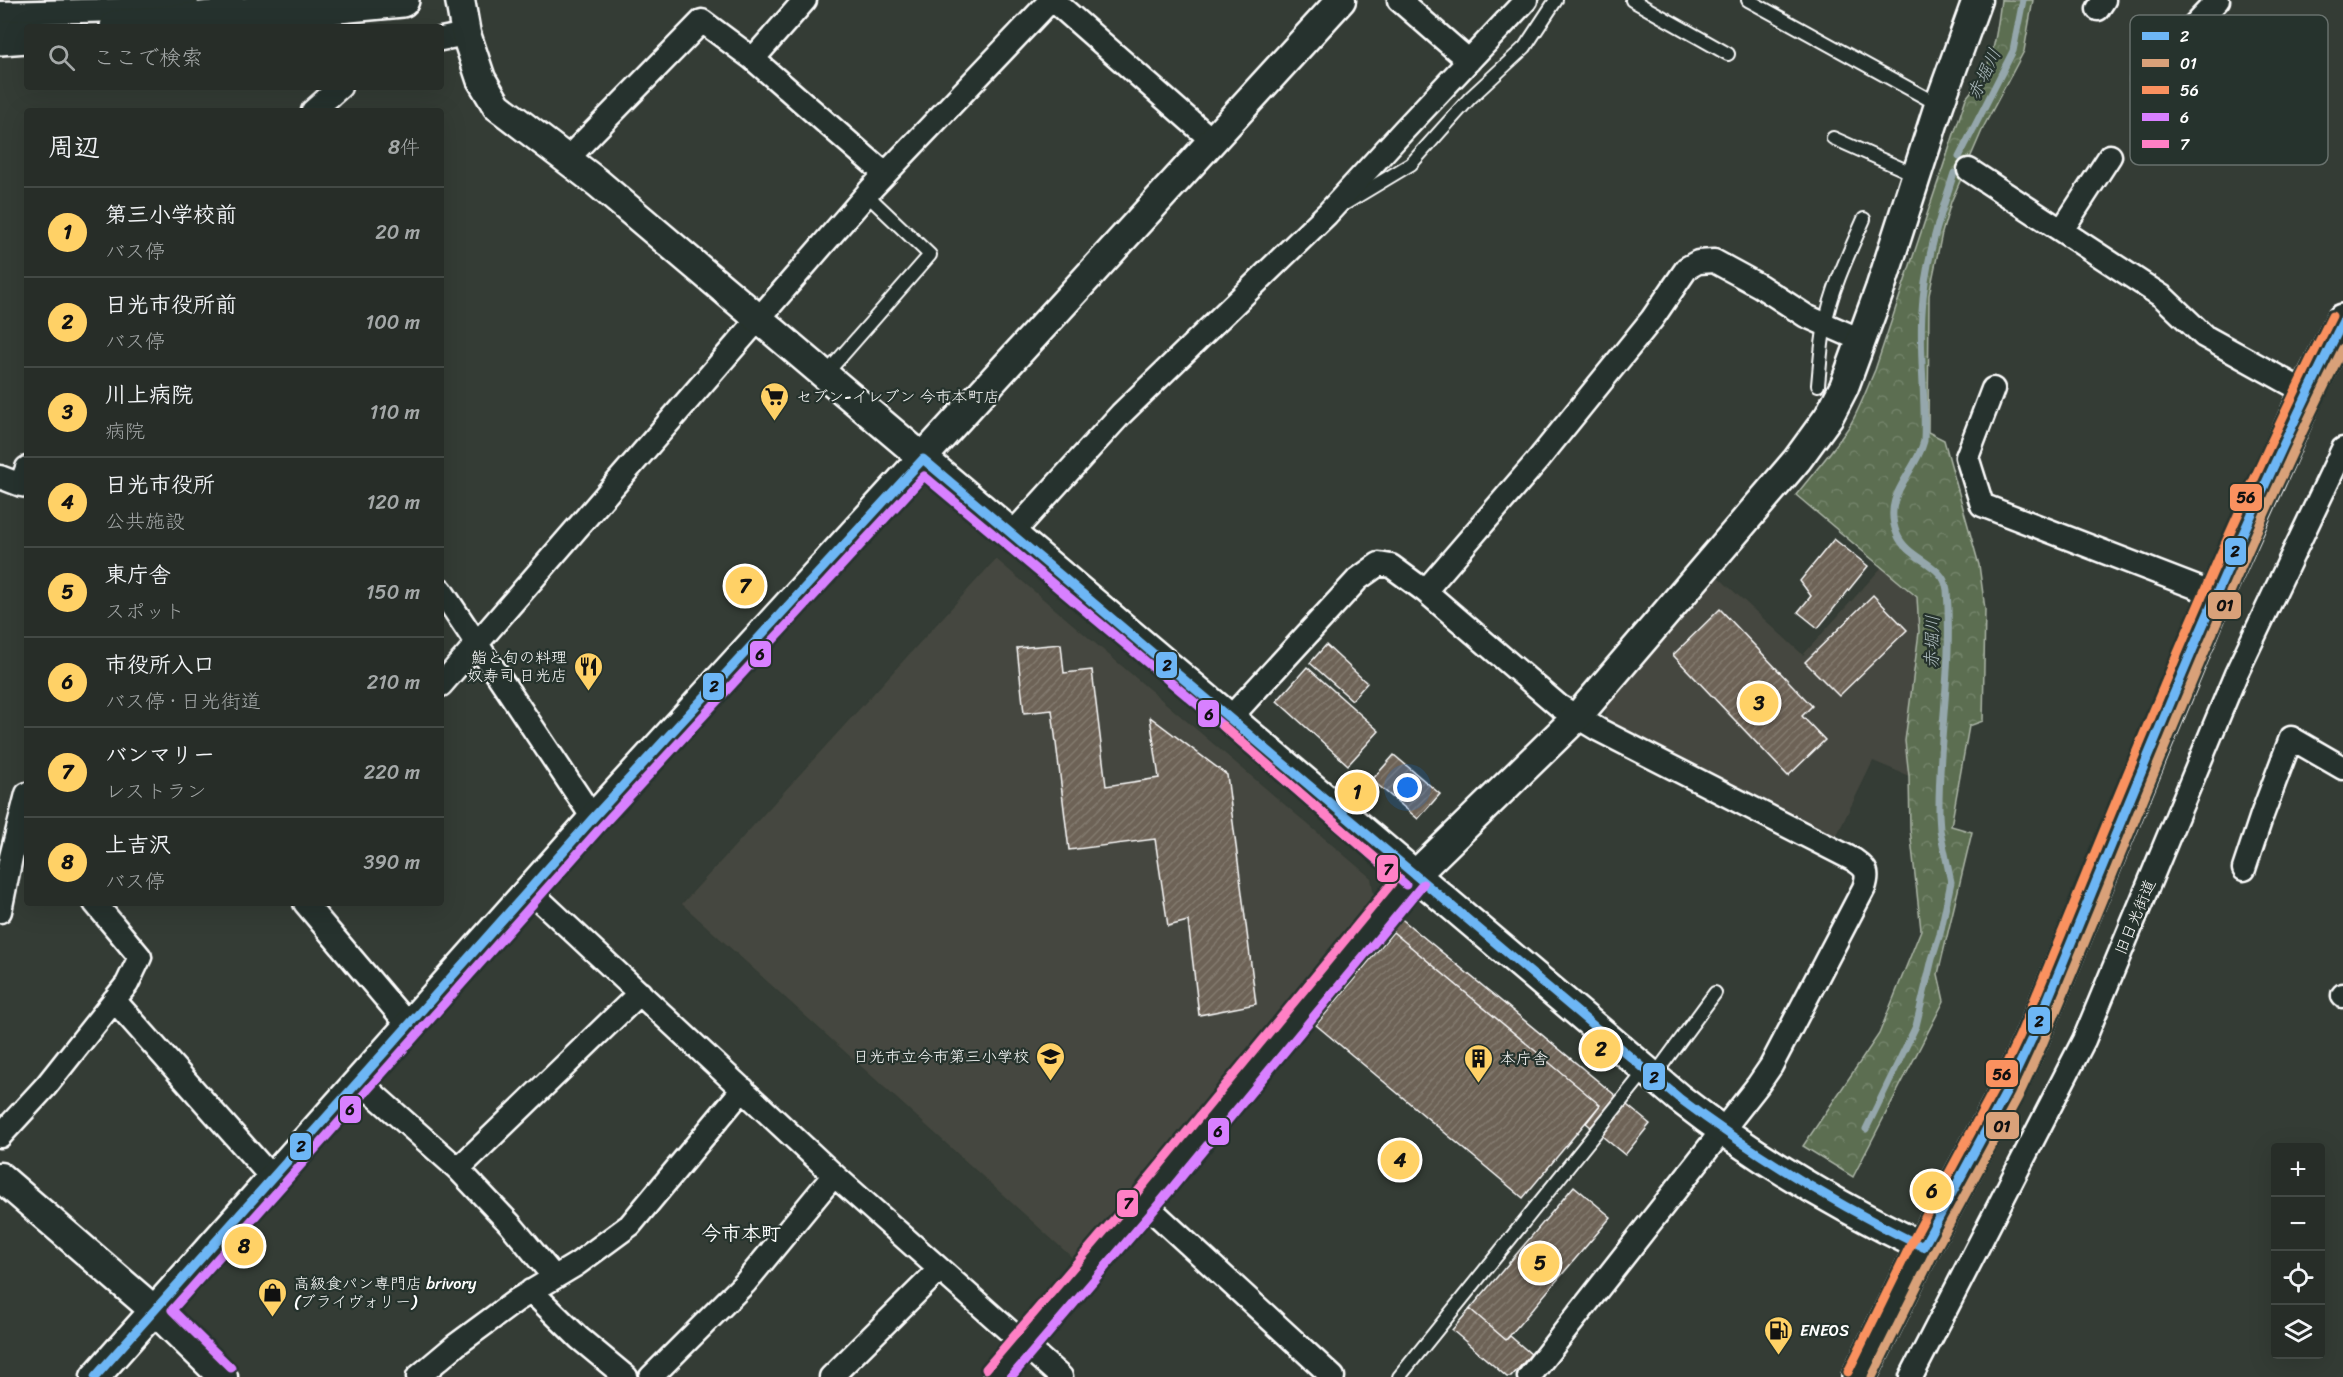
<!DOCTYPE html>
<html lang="ja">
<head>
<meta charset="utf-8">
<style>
  :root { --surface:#272d28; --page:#333934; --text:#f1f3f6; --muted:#a4a8a8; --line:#434945; --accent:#ffd166 }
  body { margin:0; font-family:Sriracha,"Klee One",sans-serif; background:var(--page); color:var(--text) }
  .controls { position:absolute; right:18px; bottom:18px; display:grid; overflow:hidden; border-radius:6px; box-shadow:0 6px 24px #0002 }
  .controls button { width:54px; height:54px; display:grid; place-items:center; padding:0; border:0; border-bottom:2px solid var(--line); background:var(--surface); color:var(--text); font:30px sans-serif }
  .you { position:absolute; left:1408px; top:788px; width:21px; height:21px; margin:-15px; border:4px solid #fff; border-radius:50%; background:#1a73e8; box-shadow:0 0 0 9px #1a73e833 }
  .badge { display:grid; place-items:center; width:39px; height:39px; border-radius:50%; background:var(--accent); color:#111; font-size:20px; font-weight:700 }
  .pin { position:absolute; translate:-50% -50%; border:3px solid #fff; box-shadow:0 2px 6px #0006 }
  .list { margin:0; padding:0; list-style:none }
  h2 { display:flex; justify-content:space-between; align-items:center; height:78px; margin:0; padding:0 24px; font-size:26px }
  h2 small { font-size:20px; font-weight:400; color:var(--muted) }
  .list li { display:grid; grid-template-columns:39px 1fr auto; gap:18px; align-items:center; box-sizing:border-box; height:90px; padding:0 24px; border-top:2px solid var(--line) }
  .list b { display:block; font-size:22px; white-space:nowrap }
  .list p { margin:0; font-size:20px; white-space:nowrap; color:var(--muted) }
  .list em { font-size:20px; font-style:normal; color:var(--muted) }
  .icon { flex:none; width:33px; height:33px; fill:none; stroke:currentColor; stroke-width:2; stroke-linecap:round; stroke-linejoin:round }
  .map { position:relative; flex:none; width:2343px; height:1377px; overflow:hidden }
  .search { position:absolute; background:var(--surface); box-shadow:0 6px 24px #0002; left:24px; top:24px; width:420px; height:66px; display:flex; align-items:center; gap:15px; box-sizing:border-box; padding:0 21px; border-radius:6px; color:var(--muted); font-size:22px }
  .panel { position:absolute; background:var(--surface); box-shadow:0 6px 24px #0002; left:24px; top:108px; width:420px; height:798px; border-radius:6px }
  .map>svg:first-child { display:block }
  .built { fill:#45473f }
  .park { fill:url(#park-crowns); stroke:#adb6a8; stroke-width:1.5 }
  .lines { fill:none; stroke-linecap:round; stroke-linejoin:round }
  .stream { stroke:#95a7ac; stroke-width:7 }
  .building { fill:url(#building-hatch); stroke:#fff; stroke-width:1.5 }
  .service-casing { stroke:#fff; stroke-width:16 }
  .minor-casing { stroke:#fff; stroke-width:27 }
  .tertiary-casing { stroke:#fff; stroke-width:33 }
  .trunk-casing { stroke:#fff; stroke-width:38 }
  .service { stroke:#26332d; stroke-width:12 }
  .minor { stroke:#26332d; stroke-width:22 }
  .tertiary { stroke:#26332d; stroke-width:28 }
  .trunk { stroke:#26332d; stroke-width:33 }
  .bus-1-casing { stroke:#26332d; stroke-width:14 }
  .bus-2-casing { stroke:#26332d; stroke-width:14 }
  .bus-3-casing { stroke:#26332d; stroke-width:14 }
  .bus-4-casing { stroke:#26332d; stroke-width:14 }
  .bus-5-casing { stroke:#26332d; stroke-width:14 }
  .bus-1 { stroke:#6db6f5; stroke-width:9 }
  .bus-2 { stroke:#d9a179; stroke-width:9 }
  .bus-3 { stroke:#fa915f; stroke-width:9 }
  .bus-4 { stroke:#d880ff; stroke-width:9 }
  .bus-5 { stroke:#ff80c5; stroke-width:9 }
  .labels { text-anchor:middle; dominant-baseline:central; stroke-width:4.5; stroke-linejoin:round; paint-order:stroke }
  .poi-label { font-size:16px; fill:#fff; stroke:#26332d; text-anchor:start }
  .street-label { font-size:16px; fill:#fff; stroke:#26332d }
  .water-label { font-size:18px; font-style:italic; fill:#afbdc0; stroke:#26332d }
  .quarter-label { font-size:20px; font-weight:bold; fill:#fff; stroke:#26332d }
  .key { fill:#26332d; stroke:#67706c; stroke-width:1.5 }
  .key-label { font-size:16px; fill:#fff }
  .line-badge { stroke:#26332d; stroke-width:2 }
  .pale-badge-label { font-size:16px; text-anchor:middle; font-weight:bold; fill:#111 }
</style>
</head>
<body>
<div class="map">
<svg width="2343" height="1377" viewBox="0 0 2343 1377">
  <defs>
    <pattern id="park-crowns" width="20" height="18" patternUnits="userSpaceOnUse" patternTransform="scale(1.5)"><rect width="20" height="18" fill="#5b6e51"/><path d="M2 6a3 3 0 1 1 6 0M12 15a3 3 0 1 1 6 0" fill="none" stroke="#74846b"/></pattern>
    <pattern id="building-hatch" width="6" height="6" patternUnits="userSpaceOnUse" patternTransform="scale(1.5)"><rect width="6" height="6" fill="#6d6256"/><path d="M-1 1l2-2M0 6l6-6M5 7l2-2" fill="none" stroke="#837a6f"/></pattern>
  </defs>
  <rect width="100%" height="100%" fill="#343c35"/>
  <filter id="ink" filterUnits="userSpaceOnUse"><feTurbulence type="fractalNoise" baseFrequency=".0167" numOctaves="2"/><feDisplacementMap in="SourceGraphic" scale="12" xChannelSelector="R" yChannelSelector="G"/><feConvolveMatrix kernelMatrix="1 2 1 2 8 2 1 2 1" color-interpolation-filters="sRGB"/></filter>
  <g filter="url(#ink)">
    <path class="built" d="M996,559L1371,878L1374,896L1075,1260L682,904Z
      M1882,567L1917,597L1919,632L1905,741L1909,776L1873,761L1835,839L1609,726L1605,716L1606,707L1611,699L1717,576L1803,655Z"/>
    <path class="park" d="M2001,0H2033L2024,51L1984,126L1951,202L1942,233L1929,295L1928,432L1944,440L1979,565L1985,609L1983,721L1969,726L1951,826L1972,832L1938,974L1944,1001L1853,1177L1803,1146L1879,1034L1921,930L1910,829L1909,776L1905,741L1919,632L1917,597L1796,495C1814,472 1834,450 1850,425C1860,408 1867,388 1875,370L1966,98C1994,67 1996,39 2001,0Z"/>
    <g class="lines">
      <path class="stream" d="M1959,157L2013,51L2023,0
        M1866,1129L1916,1026L1932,959L1940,934L1951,882L1940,830L1939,814C1938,740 1953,665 1947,590C1944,563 1907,560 1897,534C1881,495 1915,475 1924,441C1926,399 1919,355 1922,312C1924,265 1939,219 1954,173"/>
    </g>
    <path class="building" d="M1834,539L1868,566L1818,628L1798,612L1811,596L1800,581Z
      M1873,595L1907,630L1839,696L1805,662Z
      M1720,609L1812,706L1802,716L1825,740L1788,776L1673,655Z
      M1061,644L1064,673L1092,670L1106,786L1159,778L1150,717L1227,775L1256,1004L1199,1015L1188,921L1168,926L1155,839L1069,850L1052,710L1024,713L1017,648Z
      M1326,645L1367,683L1352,700L1310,663Z
      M1307,667L1379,731L1348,765L1277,701Z
      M1394,755L1440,794L1418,819L1372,780Z
      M1398,916L1650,1124L1625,1155L1586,1123L1600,1105L1393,932L1382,945L1377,941Z
      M1393,932L1600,1105L1523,1198L1316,1025Z
      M1574,1186L1611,1217L1506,1340L1470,1309Z
      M1470,1309L1506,1340L1510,1336L1531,1354L1511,1377H1507L1452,1330Z"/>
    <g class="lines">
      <defs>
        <path id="service" d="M1632,0L1728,54
          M1748,0L1939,105
          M1833,138L1916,175
          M1346,203L1411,164L1470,98L1525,47L1556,0
          M825,375L930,255L866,194
          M1818,385C1820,365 1821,345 1825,325C1832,288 1849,253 1864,219
          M1654,1076L1715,993
          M1399,1377L1646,1070"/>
        <path id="minor" d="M1053,0L1213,141
          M1399,0L1469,61
          M2098,9L2104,0
          M0,13L122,10L187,0
          M441,39L466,34
          M753,59L805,0
          M2142,80L2218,0
          M313,111L340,87
          M566,160L702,21L753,59L885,174
          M1969,170L2163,297L2204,336L2307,393
          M2062,230L2110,156
          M1993,389L1967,457L1982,505L2216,595
          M27,468L21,485L27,486
          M0,477L21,485
          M1011,535L1121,414L1327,214L1403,131L1526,0
          M441,590L593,818
          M1425,591L1537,461L1652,319L1687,268L1698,262L1714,261L1760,286L1806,316L1861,340
          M441,685L872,188L1051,0
          M1231,717L1358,579L1379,564L1391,566L1425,591L1559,706L1599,730L1854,860C1867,869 1869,873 1864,888L1771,1066L1758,1085L1529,1377
          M2244,869L2262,815L2291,738L2343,768
          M530,891L834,1175L1061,1377
          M305,903L409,1026
          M0,911L11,857L27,794
          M2343,996V995
          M114,1000L272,1178
          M360,1082L458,1169L510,1224L554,1277
          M0,1136L46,1086L127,984L140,957L95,903
          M458,1169L640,993
          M1144,1203L1333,1377
          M531,1291L579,1338L626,1377
          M418,1377L456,1345L517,1300L577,1264L630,1225L743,1089
          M651,1377L745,1283L834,1175
          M831,1377L939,1270
          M995,1377L1144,1203L1414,876
          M1911,1377L2084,1040L2236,674L2343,449"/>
        <path id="tertiary" d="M460,0L466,34L481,79L497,106L598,183L1679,1098C1754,1157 1837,1206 1923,1247
          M1414,876L1577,717L1797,460L1829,416L1844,387L1880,289L1939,105L1977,0
          M0,1177L155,1311L223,1377
          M95,1377L593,818L1341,0"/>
        <path id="trunk" d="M117,27L402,0
          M0,38L27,36
          M1859,1377L1923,1247L2007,1091L2031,1040L2216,595L2307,393L2343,321"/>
      </defs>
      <use href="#service" class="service-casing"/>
      <use href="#minor" class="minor-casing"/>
      <use href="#tertiary" class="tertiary-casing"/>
      <use href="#trunk" class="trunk-casing"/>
      <use href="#service" class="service"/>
      <use href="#minor" class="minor"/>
      <use href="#tertiary" class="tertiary"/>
      <use href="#trunk" class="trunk"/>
      <defs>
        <path id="bus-1" d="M923,459L1679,1098C1756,1156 1837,1205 1923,1247
          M1923,1247L2007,1091L2031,1040C2131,799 2226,555 2343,321
          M95,1377L593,818L923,459"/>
        <path id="bus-2" d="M1872,1377L1934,1252L2018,1097L2042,1045C2140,812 2230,574 2343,348"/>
        <path id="bus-3" d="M1848,1372L1912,1242L1996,1086L2020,1035C2120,794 2215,549 2332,316"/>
        <path id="bus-4" d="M231,1368L172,1310L602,826L924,476L1223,726L1406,885
          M1011,1377L1153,1211L1423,884"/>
        <path id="bus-5" d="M986,1369L1135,1195L1397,877L1223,726"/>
      </defs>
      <use href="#bus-1" class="bus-1-casing"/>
      <use href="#bus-2" class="bus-2-casing"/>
      <use href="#bus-3" class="bus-3-casing"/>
      <use href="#bus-4" class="bus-4-casing"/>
      <use href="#bus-5" class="bus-5-casing"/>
      <use href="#bus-1" class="bus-1"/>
      <use href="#bus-2" class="bus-2"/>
      <use href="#bus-3" class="bus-3"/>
      <use href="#bus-4" class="bus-4"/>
      <use href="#bus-5" class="bus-5"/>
    </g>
  </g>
  <defs>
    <symbol id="supermarket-pin" viewBox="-11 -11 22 30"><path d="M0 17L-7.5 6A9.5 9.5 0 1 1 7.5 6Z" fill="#ffd166" stroke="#26332d"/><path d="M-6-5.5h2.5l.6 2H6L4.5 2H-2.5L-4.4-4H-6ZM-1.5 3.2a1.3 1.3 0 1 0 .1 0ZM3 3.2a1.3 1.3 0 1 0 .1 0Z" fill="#111"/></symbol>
    <symbol id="restaurant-pin" viewBox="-11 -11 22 30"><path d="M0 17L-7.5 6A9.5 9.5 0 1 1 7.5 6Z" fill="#ffd166" stroke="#26332d"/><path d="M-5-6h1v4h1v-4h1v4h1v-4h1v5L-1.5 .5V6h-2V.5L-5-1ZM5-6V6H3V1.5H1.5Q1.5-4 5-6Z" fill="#111"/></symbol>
    <symbol id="school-pin" viewBox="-11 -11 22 30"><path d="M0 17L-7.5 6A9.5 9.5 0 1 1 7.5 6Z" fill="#ffd166" stroke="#26332d"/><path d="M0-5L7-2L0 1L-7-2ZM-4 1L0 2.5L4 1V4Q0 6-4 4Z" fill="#111"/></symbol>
    <symbol id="building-pin" viewBox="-11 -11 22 30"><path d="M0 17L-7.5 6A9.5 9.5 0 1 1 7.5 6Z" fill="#ffd166" stroke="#26332d"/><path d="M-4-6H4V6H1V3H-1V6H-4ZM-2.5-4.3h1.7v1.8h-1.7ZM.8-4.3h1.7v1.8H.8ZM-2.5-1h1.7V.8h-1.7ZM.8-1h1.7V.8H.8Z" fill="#111"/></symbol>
    <symbol id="shop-pin" viewBox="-11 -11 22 30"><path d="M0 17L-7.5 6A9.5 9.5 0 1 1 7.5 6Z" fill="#ffd166" stroke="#26332d"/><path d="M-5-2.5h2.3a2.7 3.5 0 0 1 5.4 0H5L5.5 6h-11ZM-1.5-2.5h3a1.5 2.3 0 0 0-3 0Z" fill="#111"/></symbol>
    <symbol id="fuel-pin" viewBox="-11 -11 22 30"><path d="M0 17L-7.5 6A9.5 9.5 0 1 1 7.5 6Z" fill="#ffd166" stroke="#26332d"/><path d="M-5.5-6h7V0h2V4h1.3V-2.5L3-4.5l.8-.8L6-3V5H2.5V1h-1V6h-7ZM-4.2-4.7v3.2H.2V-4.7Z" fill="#111"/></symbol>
  </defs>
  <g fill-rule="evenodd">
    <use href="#supermarket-pin" x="758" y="380" width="33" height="45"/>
    <use href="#restaurant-pin" x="572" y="650" width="33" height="45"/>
    <use href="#school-pin" x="1034" y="1040" width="33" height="45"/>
    <use href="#building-pin" x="1462" y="1042" width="33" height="45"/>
    <use href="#shop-pin" x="256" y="1276" width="33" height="45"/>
    <use href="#fuel-pin" x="1762" y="1314" width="33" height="45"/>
  </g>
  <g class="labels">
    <g class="poi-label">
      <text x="796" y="396">セブン-イレブン 今市本町店</text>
      <text x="567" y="657" text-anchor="end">鮨と旬の料理<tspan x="567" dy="18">奴寿司 日光店</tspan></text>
      <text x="1029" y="1056" text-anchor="end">日光市立今市第三小学校</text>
      <text x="1500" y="1058">本庁舎</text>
      <text x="294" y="1283">高級食パン専門店 brivory<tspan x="294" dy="18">(ブライヴォリー)</tspan></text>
      <text x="1800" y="1330">ENEOS</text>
    </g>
    <g class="street-label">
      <text transform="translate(2135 917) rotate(-67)">旧日光街道</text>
    </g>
    <g class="water-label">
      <text transform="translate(1984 74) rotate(-64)">赤堀川</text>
      <text transform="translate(1932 642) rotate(-89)">赤堀川</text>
    </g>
    <g class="quarter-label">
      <text x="741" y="1233">今市本町</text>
    </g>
  </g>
  <rect x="2130" y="15" width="198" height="150" rx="9" class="key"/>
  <rect x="2142" y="32" width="27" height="8" fill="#6db6f5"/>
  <rect x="2142" y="59" width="27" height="8" fill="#d9a179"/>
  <rect x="2142" y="86" width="27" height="8" fill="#fa915f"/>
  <rect x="2142" y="113" width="27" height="8" fill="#d880ff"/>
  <rect x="2142" y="140" width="27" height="8" fill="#ff80c5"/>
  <g class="key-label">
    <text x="2180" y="42">2</text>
    <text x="2180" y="69">01</text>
    <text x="2180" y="96">56</text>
    <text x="2180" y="123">6</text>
    <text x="2180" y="150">7</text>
  </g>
  <g class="line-badge">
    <rect x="2229" y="483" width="34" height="29" rx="6" fill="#fa915f"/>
    <rect x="2224" y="537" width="23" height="29" rx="6" fill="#6db6f5"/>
    <rect x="2207" y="591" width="35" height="29" rx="6" fill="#d9a179"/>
    <rect x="749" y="640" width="23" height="28" rx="6" fill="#d880ff"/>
    <rect x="1155" y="651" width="23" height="28" rx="6" fill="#6db6f5"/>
    <rect x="702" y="672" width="23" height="29" rx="6" fill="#6db6f5"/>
    <rect x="1197" y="699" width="23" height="29" rx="6" fill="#d880ff"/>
    <rect x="1376" y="854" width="23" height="29" rx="6" fill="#ff80c5"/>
    <rect x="2027" y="1006" width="24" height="29" rx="6" fill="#6db6f5"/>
    <rect x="1985" y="1059" width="34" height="29" rx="6" fill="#fa915f"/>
    <rect x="1642" y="1062" width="24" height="29" rx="6" fill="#6db6f5"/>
    <rect x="339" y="1095" width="23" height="29" rx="6" fill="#d880ff"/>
    <rect x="1985" y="1111" width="35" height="29" rx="6" fill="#d9a179"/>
    <rect x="1207" y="1117" width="23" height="29" rx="6" fill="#d880ff"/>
    <rect x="289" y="1132" width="23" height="29" rx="6" fill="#6db6f5"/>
    <rect x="1116" y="1189" width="23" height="29" rx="6" fill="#ff80c5"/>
  </g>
  <g class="pale-badge-label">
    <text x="2246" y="503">56</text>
    <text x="2235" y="557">2</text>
    <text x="2225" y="611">01</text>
    <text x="760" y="660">6</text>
    <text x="1167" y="671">2</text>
    <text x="714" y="692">2</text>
    <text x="1209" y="720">6</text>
    <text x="1388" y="875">7</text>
    <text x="2039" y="1027">2</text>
    <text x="2002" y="1080">56</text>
    <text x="1654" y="1083">2</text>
    <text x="350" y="1115">6</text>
    <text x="2002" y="1132">01</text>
    <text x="1218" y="1137">6</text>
    <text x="301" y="1152">2</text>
    <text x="1128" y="1209">7</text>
  </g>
</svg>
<div class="controls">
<button>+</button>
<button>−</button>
<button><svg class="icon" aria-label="locate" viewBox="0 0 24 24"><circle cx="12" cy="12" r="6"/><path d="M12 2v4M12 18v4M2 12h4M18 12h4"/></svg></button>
<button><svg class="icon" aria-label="layers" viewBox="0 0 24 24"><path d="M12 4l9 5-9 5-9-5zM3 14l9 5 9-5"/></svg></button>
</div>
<div class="you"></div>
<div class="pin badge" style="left:1357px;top:792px">1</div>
<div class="pin badge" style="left:1601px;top:1049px">2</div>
<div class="pin badge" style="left:1759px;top:703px">3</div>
<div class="pin badge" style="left:1400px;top:1160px">4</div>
<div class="pin badge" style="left:1540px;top:1263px">5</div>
<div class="pin badge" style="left:1932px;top:1191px">6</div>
<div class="pin badge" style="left:745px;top:586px">7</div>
<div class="pin badge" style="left:244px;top:1246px">8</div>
<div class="search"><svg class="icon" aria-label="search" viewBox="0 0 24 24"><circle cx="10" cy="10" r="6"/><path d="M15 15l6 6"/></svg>ここで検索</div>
<section class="panel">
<h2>周辺<small>8件</small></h2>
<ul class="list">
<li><span class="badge">1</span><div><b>第三小学校前</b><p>バス停</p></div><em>20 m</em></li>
<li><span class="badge">2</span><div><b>日光市役所前</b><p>バス停</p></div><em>100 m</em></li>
<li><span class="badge">3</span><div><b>川上病院</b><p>病院</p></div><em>110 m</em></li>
<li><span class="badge">4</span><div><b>日光市役所</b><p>公共施設</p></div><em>120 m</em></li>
<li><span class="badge">5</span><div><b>東庁舎</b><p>スポット</p></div><em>150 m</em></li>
<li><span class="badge">6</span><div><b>市役所入口</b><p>バス停 · 日光街道</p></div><em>210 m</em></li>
<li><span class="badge">7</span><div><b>バンマリー</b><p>レストラン</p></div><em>220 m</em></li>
<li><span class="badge">8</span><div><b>上吉沢</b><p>バス停</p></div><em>390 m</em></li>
</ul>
</section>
</div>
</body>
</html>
